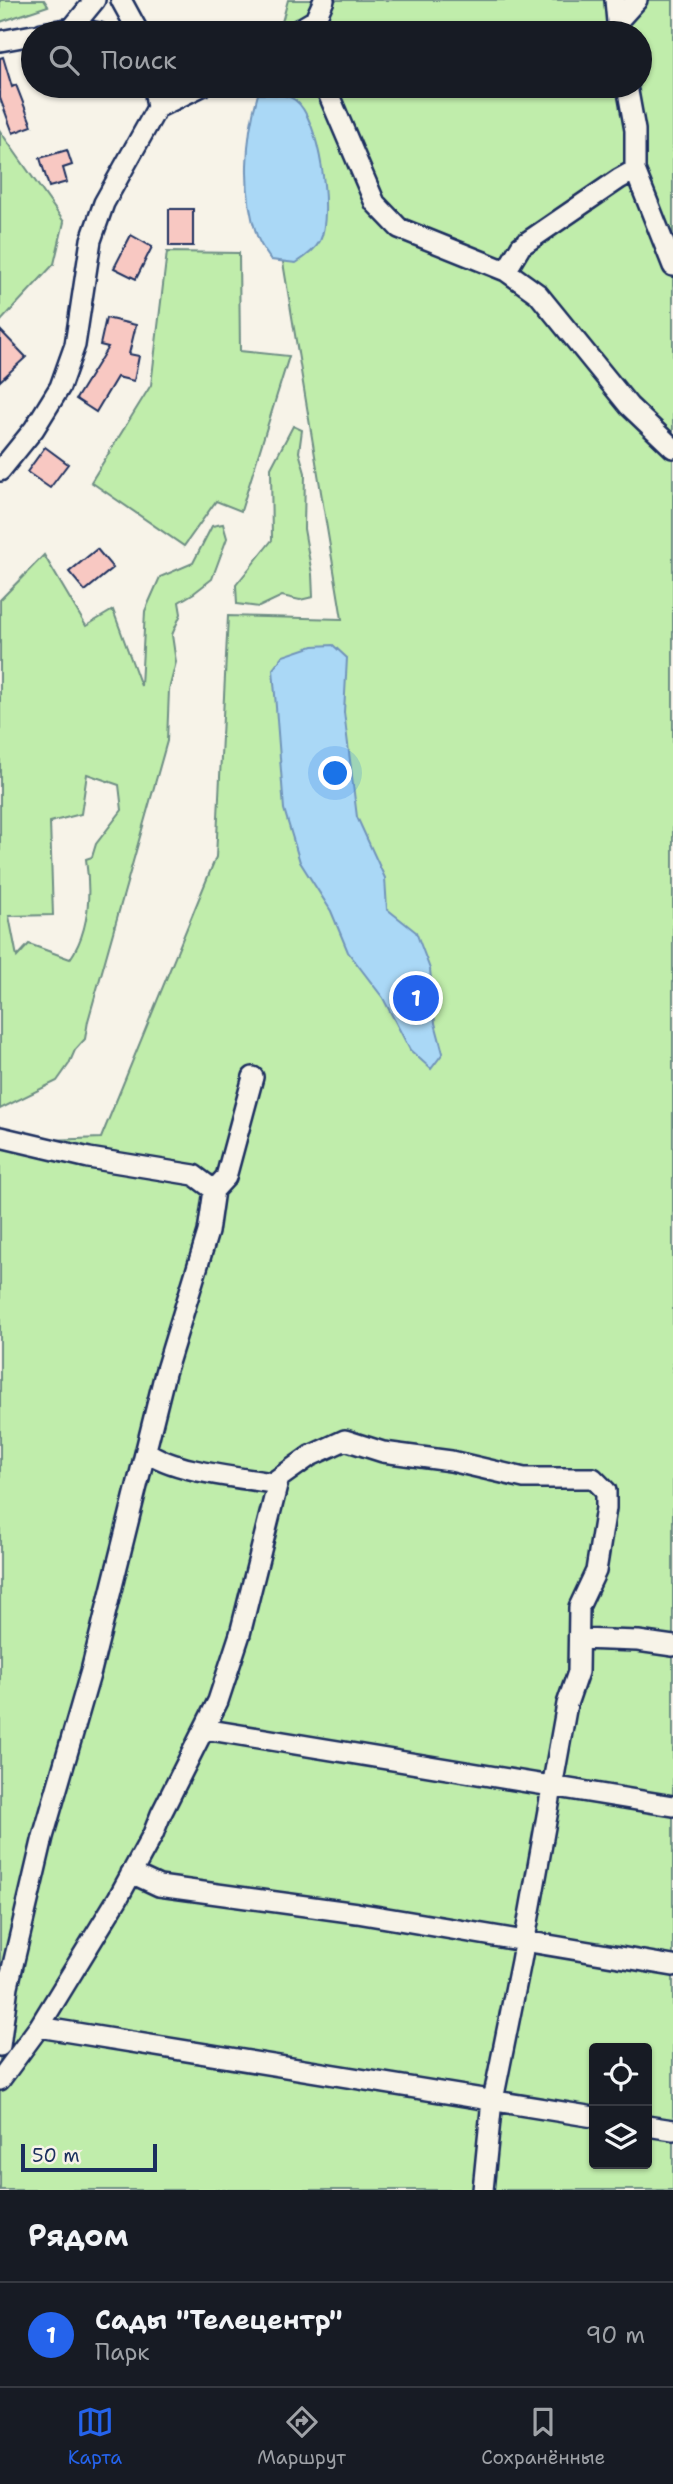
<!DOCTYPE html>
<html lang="ru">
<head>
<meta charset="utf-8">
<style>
  :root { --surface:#171b24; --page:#20242c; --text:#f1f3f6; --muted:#9ea1a6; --line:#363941; --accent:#2563eb }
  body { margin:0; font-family:"Shantell Sans",sans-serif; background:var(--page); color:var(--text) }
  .controls { position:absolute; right:21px; bottom:21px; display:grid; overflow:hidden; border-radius:7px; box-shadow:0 2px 5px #0004 }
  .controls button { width:63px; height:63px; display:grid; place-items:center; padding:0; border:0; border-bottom:2px solid var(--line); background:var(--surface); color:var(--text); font:35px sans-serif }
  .scale { position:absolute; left:21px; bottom:18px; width:136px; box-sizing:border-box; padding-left:7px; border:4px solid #1b2f5e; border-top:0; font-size:19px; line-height:24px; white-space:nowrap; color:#1b2f5e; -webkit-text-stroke:5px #f7f3e8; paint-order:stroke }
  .you { position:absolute; left:336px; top:774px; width:24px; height:24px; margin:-18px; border:5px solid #fff; border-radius:50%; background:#1a73e8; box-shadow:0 0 0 10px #1a73e833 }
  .badge { display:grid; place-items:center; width:46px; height:46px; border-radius:50%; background:var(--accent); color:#fff; font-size:23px; font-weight:700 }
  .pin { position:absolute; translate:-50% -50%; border:4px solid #fff; box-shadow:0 2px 7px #0006 }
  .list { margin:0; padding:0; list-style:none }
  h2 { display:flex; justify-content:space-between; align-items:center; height:91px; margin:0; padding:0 28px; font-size:30px }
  h2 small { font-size:23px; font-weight:400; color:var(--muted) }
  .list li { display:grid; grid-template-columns:46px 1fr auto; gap:21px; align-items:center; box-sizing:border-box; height:105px; padding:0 28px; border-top:2px solid var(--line) }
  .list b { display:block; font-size:26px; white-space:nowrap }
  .list p { margin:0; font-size:23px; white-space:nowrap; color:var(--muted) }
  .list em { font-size:23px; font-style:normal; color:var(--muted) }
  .icon { flex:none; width:38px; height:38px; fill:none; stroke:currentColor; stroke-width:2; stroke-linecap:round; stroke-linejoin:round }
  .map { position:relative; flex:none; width:673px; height:2190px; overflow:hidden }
  .search { position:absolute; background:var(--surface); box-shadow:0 2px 5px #0004; left:21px; right:21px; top:21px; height:77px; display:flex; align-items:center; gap:18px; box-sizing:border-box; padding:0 24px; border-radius:38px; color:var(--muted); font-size:26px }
  .sheet { height:196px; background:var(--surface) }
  nav { display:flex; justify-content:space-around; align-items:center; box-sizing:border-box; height:98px; border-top:2px solid var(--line); background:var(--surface); font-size:19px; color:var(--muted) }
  nav a { display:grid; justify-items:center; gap:4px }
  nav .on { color:var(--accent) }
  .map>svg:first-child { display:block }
  .green { fill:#c0edab; stroke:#6e8e84; stroke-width:2; fill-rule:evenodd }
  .water { fill:#aad8f6; stroke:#7194b9; stroke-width:2 }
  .building { fill:#f8c8c2; stroke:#1b2f5e; stroke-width:2 }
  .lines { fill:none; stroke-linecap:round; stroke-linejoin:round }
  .minor-casing { stroke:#1b2f5e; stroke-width:24 }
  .minor { stroke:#f7f3e8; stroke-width:19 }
</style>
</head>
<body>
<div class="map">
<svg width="673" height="2190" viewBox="0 0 673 2190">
  <rect width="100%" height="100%" fill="#f7f3e8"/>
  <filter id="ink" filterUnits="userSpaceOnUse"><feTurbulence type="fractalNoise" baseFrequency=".0143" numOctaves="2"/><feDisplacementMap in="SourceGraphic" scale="14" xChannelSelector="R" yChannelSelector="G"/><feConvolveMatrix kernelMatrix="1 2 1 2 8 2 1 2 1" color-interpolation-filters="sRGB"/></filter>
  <g filter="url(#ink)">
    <path class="green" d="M0,0H44L48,6L0,22Z
      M288,0H673V2190H0V1142L101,1138L216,857L228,616L342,619L258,111L264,86H640V33H279ZM594,2048H647V2164H594Z
      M0,131L64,222L54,264L0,322Z
      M167,252L239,253L240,351L289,356L241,511L216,501L184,546L91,482L151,385Z
      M293,426L302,430L299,452L305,473L304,529L312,574L313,597L300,600L282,596L259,607L237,604L236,585L272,540L271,468Z
      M223,524L227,538L212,579L194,593L179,602L181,614L172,635L176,662L169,690L167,741L88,1021L85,1039L75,1050L69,1064L57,1081L0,1109V600L44,555L86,626L113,610L141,686L145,611L160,577L193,563L212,526ZM87,774L119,785L122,810L96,844L92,857L86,859C91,894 90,930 70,959L29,944L17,957L9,916L53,915L50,822L81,814Z"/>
    <path class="water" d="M258,94C269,94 286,93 295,100C320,118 333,214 320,241C315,250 304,258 296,263L271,260C266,253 260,245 257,236C242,193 245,138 258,94Z
      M333,645L347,658L344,712L357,817L385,878L387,909L416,932L430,969L435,1023L443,1053L431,1069L410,1050L383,998L348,952L331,911L300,862L284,809L273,669L283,656L313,646Z"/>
    <path class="building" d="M3,57L12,87L16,85L32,126L13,133L0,98V58Z
      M67,150L72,165L63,168L67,182L49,187L40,158Z
      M169,209H193V246H169Z
      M131,235L152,247L136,279L114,268Z
      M106,318L136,325L129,354L139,356L134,381L117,377L96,412L76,399L108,347L100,345Z
      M0,330L26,357L0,381Z
      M45,447L68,464L50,488L27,472Z
      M97,549L113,568L85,591L69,572Z"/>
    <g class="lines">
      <defs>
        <path id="minor" d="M121,0L139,33
          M615,0L618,33
          M315,20L324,0
          M618,21L637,0
          M72,28L95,0
          M42,33L72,28L99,33
          M293,33L315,20L317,33
          M0,41L33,35
          M325,86L375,203L399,228L506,271L538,294L629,406L673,448
          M627,86L635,130V170L673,266
          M157,108L202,86
          M506,271L521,246L619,179L635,170
          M0,471L34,429L60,387L75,345L91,240L104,203L157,108L154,86
          M0,1137L89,1158L194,1175L214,1190L208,1232L165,1373L91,1671L43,1837L8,1986L0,2046
          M214,1190L226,1177L253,1077
          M146,1451C174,1472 236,1477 272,1483L310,1456L345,1440L383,1452L451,1461L524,1478H593L606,1491V1508L596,1571L579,1607L578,1672L567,1704L521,1961L491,2110L483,2190
          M579,1639L638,1641L673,1646
          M204,1729L673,1806
          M131,1873L159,1886L357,1913L673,1966
          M39,2027L594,2117
          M0,2080L39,2027L118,1898L153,1834L161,1814L218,1701L240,1634L279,1478
          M647,2126L673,2130"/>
      </defs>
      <use href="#minor" class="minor-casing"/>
      <use href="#minor" class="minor"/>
    </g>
  </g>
</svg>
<div class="controls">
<button><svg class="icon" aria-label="locate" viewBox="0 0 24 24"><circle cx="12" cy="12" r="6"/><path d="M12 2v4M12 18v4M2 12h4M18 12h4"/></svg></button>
<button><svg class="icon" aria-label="layers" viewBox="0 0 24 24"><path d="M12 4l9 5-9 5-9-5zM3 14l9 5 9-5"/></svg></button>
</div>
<div class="scale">50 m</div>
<div class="you"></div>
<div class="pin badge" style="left:416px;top:998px">1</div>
<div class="search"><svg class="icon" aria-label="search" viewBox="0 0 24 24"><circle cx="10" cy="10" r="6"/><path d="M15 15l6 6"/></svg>Поиск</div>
</div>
<section class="sheet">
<h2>Рядом<small></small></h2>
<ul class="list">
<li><span class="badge">1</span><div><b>Сады &quot;Телецентр&quot;</b><p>Парк</p></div><em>90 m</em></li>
</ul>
</section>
<nav>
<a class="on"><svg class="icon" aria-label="map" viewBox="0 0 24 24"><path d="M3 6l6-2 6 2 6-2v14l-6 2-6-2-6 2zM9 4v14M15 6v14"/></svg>Карта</a>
<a><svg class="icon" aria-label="directions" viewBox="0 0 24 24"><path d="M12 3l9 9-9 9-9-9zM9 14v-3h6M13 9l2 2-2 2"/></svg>Маршрут</a>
<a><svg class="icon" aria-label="saved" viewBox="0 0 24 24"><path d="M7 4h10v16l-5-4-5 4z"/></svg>Сохранённые</a>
</nav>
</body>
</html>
